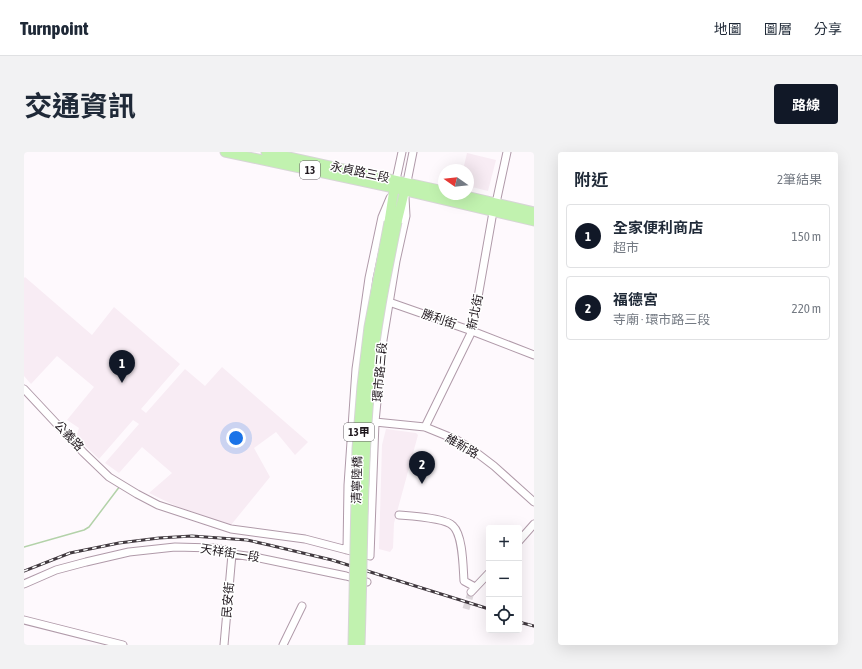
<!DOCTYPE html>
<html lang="zh-TW">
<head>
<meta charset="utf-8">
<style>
  :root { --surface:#fff; --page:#f2f2f3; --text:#1f2937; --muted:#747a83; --line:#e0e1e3; --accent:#111827 }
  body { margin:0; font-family:"Asap Condensed","Noto Sans TC",sans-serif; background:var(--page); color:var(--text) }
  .controls { position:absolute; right:12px; bottom:12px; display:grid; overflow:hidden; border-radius:4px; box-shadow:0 4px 16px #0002 }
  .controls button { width:36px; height:36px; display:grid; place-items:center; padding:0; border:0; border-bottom:1px solid var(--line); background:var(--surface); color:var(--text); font:20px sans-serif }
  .compass { position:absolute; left:414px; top:12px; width:36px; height:36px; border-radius:50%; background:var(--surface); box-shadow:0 4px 16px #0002; rotate:284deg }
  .you { position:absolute; left:212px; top:286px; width:14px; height:14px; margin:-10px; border:3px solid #fff; border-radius:50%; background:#1a73e8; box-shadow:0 0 0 6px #1a73e833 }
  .badge { display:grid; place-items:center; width:26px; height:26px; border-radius:50%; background:var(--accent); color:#fff; font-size:13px; font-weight:700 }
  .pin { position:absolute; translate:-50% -33px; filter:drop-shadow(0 1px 2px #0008) }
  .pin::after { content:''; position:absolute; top:21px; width:14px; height:12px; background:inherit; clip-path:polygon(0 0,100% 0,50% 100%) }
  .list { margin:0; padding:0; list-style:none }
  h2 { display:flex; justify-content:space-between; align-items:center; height:52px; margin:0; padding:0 16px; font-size:17px }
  h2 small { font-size:13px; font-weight:400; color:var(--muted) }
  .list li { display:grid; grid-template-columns:26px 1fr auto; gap:12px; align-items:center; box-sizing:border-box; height:64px; margin:0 8px 8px; padding:0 8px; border:1px solid var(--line); border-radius:4px }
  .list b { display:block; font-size:15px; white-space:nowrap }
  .list p { margin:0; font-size:13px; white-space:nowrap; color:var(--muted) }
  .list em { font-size:13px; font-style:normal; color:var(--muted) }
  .icon { flex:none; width:22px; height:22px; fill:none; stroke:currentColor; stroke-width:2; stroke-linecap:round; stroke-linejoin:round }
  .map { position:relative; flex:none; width:510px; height:493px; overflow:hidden; border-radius:4px }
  header { display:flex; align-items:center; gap:24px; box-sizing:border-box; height:56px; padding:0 20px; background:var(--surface); border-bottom:1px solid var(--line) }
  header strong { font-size:19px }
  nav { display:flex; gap:22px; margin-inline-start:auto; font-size:14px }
  .intro { display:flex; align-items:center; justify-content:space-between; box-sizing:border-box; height:96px; padding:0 24px }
  h1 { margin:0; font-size:28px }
  .button { padding:10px 18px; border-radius:4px; background:var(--accent); color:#fff; font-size:14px; font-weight:700 }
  main { display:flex; gap:24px; padding:0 24px }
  aside { flex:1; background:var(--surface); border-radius:4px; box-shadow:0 4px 16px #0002 }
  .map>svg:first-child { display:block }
  .built { fill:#f8ecf4 }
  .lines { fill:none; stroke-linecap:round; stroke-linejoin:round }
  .stream { stroke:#b3d2a9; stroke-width:1.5 }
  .minor-tunnel { stroke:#ddd7db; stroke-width:7; stroke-dasharray:7 3.5; stroke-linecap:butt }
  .minor-casing { stroke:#b09aa9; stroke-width:9 }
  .major-casing { stroke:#d7d5d6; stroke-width:11 }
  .minor { stroke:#fff; stroke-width:7 }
  .major { stroke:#c1f2af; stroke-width:9 }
  .rail-casing { stroke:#41393f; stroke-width:3 }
  .rail { stroke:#fff; stroke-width:1.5; stroke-dasharray:4.5; stroke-linecap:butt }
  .major-bridge-casing { stroke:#d7d5d6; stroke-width:11; stroke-linecap:butt }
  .major-bridge { stroke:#c1f2af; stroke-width:9 }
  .labels { text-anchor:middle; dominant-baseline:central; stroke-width:3; stroke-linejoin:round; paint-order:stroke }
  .shield { fill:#fff; stroke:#625d61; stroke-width:1 }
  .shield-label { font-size:11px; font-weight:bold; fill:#1f171d }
  .street-label { font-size:12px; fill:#1f171d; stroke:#fff }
</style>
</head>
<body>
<header>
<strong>Turnpoint</strong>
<nav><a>地圖</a><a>圖層</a><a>分享</a></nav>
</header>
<div class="intro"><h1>交通資訊</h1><a class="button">路線</a></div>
<main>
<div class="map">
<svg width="510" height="493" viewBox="0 0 510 493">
  <rect width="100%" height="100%" fill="#fef9fd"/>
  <path class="built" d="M443,1L472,8L464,39L444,34V18H439Z
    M1,125L68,183L90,155L156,212L117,257L122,261L161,217L181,234L198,215L284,290L271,303L252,280L230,296L246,325L207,373L156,356L125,341L148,321L118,295L95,321L81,311L115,272L109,268L75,307L52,285L55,276L43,268L70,235L33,204L7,232L0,224V126Z
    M362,277L392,281L394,283L370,371L369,396L366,400L355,397L358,293Z"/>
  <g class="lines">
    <path class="stream" d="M0,395L60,378L65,375L96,334"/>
    <path class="minor-tunnel" d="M442,457L447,440"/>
    <defs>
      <path id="minor" d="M372,28L378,0
        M383,30L389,0
        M472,51L483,0
        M365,150L448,179L510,203
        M0,237L59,300L85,325L113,342L134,353L207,377L281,387L346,404L351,270L359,188L372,109L382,64L381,45
        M351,270L401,275L433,288L449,298L470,314L510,350
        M401,275L448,179L469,60
        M375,363C387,364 422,366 429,374C439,383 439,415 440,429L451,435
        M495,389L510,372
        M323,398L324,333L332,217L345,126L358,65L366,46
        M0,432L32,418L62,410L105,400L151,395L190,396L201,398L208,402L230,405L322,424L343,430
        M447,440L465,421
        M0,468L99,493
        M200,493L208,402
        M259,493L278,454"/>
      <path id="major" d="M201,0L370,36L510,69
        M242,0L420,39
        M433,42L510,60
        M365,70L371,31
        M373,70L382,33"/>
    </defs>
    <use href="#minor" class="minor-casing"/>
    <use href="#major" class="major-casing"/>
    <use href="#minor" class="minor"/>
    <use href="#major" class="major"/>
    <defs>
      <path id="rail" d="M0,419L46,401L95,391L135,386L168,384L223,388L245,393L308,408L465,457
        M495,470L510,474"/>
    </defs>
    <use href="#rail" class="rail-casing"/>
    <use href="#rail" class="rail"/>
    <defs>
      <path id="major-bridge" d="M329,493L333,297L338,234L345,175L365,70
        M336,493C339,406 338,319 346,232C351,178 362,124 373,70"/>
    </defs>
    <use href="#major-bridge" class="major-bridge-casing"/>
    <use href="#major-bridge" class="major-bridge"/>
  </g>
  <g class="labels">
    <g class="shield">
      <rect x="276" y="9" width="20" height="18" rx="3"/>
      <rect x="320" y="271" width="30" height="18" rx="3"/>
    </g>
    <g class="shield-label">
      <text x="286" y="18">13</text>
      <text x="335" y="280">13甲</text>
    </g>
    <g class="street-label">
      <text transform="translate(336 20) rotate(12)">永貞路三段</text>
      <text transform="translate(451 160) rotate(-78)">新北街</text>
      <text transform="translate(415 167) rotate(19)">勝利街</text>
      <text transform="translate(356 220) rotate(-85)">環市路三段</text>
      <text transform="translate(45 284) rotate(47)">公義路</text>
      <text transform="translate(438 294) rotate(30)">維新路</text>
      <text transform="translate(333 328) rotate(-89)">清寧陸橋</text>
      <text transform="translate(206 401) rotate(9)">天祥街一段</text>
      <text transform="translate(204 448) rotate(-85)">民安街</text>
    </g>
  </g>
</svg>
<div class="controls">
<button>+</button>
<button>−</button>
<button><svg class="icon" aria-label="locate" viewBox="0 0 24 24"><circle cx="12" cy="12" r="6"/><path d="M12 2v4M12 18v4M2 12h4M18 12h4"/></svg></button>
</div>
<svg class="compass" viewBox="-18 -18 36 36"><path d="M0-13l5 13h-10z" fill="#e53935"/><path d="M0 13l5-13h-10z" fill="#747a83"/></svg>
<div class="you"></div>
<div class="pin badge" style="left:98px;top:231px">1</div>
<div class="pin badge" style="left:398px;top:332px">2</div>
</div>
<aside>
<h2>附近<small>2筆結果</small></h2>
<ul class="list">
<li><span class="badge">1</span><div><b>全家便利商店</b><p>超市</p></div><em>150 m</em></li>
<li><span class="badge">2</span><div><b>福德宮</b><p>寺廟 · 環市路三段</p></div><em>220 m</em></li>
</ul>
</aside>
</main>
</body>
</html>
